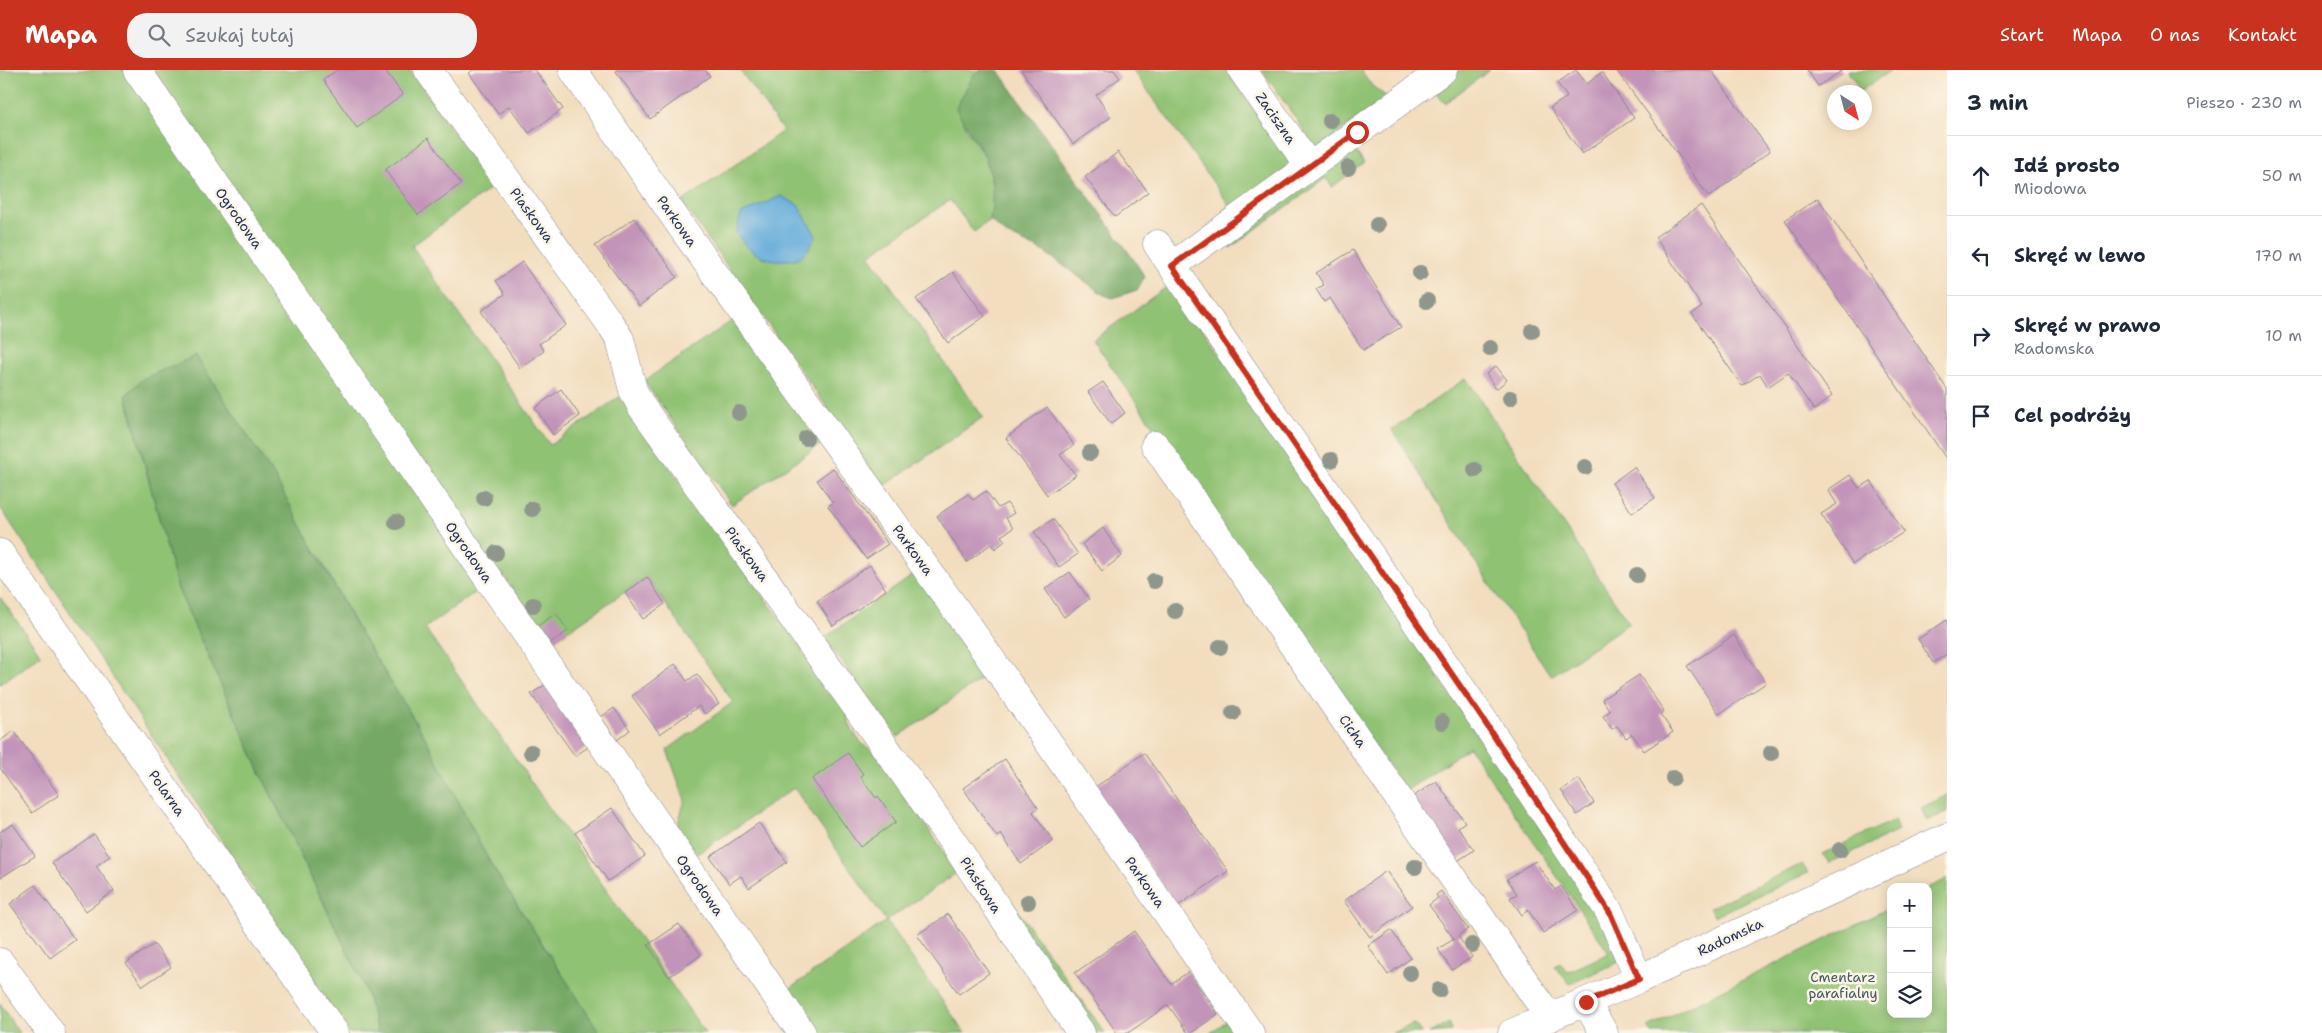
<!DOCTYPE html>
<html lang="pl">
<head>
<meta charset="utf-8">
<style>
  :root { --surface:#fff; --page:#f2f2f3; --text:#1f2937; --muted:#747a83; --line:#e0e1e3; --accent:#c8321e }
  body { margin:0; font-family:"Shantell Sans",sans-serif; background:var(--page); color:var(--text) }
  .controls { position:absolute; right:15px; bottom:15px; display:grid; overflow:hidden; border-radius:10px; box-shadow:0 2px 12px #0003 }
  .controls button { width:45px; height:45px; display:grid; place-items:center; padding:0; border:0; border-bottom:1px solid var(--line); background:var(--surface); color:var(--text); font:25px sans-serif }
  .compass { position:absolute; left:1827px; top:15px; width:45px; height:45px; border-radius:50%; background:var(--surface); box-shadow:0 2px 12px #0003; rotate:144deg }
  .stop { position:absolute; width:15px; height:15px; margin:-11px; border:4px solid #c8321e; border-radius:50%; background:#fff }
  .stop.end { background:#c8321e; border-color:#fff; box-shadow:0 1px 5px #0008 }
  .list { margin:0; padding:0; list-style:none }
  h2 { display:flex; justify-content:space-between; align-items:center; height:65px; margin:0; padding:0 20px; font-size:21px }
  h2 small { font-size:16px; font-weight:400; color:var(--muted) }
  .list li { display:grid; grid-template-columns:32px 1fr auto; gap:15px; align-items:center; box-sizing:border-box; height:80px; padding:0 20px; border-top:1px solid var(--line) }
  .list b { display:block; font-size:19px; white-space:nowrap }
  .list p { margin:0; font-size:16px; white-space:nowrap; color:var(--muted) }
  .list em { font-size:16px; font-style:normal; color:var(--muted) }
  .icon { flex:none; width:28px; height:28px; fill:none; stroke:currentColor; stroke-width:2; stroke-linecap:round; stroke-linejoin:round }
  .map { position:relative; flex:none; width:1947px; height:963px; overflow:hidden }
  header { display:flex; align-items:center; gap:30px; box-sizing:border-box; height:70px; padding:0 25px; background:var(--accent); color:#fff }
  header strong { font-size:24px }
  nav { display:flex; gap:28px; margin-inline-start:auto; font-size:18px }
  .search { width:350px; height:45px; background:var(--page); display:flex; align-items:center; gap:12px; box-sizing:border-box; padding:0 18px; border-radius:20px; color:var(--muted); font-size:19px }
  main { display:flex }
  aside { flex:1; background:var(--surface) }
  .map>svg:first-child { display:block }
  .green { fill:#90c273; stroke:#567868 }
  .forest { fill:#74a865; stroke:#486c62 }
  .water { fill:#63acdb; stroke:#3f6e9c }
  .building { fill:#c294b9 }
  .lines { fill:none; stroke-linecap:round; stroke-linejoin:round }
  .minor-casing { stroke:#86868e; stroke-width:29 }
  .minor { stroke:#fff; stroke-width:28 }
  .tree { fill:#8f968c }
  .route { stroke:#c8321e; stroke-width:6 }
  .labels { text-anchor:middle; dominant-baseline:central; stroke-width:5; stroke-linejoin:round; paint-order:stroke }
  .street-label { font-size:14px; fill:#1b2f5e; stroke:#fcf5e5 }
  .park-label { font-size:14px; fill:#3e5b64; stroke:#fcf5e5 }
</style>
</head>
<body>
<header>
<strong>Mapa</strong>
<div class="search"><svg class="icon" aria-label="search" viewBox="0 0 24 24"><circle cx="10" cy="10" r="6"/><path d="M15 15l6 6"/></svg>Szukaj tutaj</div>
<nav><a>Start</a><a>Mapa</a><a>O nas</a><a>Kontakt</a></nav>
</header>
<main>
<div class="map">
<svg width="1947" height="963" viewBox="0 0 1947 963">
  <rect width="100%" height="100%" fill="#fcf5e5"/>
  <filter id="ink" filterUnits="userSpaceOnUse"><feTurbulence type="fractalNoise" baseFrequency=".02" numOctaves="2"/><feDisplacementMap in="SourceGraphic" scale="10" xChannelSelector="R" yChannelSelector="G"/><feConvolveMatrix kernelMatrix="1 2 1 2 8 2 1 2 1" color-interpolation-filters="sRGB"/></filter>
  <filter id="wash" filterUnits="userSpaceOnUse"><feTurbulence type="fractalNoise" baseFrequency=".0096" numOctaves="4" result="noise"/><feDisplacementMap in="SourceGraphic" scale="20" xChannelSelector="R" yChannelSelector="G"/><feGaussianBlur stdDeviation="1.12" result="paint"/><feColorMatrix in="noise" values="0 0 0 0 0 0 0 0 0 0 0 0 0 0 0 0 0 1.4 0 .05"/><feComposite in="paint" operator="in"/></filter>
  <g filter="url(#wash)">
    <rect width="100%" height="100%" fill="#f2ddbe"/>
    <path class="green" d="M0,0H410L492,117L412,176L550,375L619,327L846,640C849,659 858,674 875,682L958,802L886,851L965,963H813L785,922L886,851L794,718L697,784L677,756L685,730L667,680L733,632L647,507L550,573L502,503L425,558L705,963H600L490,793L426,669L356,556L318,484L126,325L178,519L261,704L365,918L378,963H349L0,437Z
      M740,0H983L974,5L965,57L985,86L994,123L990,150L974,162L950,130L869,185L983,347L883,417L682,132L783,61Z
      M1133,0H1226L1290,93L1291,98L1223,142L1230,136Z
      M1262,0H1361L1372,16L1387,27L1317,79Z
      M1459,0H1490L1445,33L1437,25C1439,13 1449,7 1459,0Z
      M1847,0H1891L1861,21Z
      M1354,79L1364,93L1332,117L1326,108L1230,178L1228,173Z
      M1172,213L1601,848L1619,892L1570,914L1554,896L1560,893L1568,902L1609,883L1469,677L1406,721L1093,270Z
      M736,248L823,373L732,435L644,311Z
      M1466,308L1629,553L1551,606L1494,521L1392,360Z
      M916,503L987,605L898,667L824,568Z
      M0,527L41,585L0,614Z
      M1947,725V742L1927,751L1921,738Z
      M1894,750L1898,761L1829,793L1823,784Z
      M1802,794L1808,803L1714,846L1709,838Z
      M993,805L1005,823L1105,963H1096L1003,827Z
      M1947,809V963H1652L1648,957L1891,837V944H1928V818Z
      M0,934L19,963H0Z
      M1228,950L1237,963H1210Z
      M1449,953L1451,961L1429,963Z
      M1414,954L1422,963H1392Z"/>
    <path class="forest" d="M983,0H998L1134,190L1145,207L1137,220L1113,228L1104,225L1043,181L1006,164L990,150C993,129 995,105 984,85C976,69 964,55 956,38L974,4Z
      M196,286L274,406L356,556L426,669L490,793L600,963H378L365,918L261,704L178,519L126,325L144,308Z"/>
    <path class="water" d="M781,126L798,135L816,166C811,175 805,186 795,189C792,190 787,190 784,190C761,191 748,181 736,162L741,144Z"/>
    <g id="blocks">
      <path class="building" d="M337,0H385L403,25L357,58L323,10Z
        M473,0H535L563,39L529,63L509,36L498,44L469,3Z
        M615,0H705L710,6L650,49Z
        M1021,0H1114L1120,8L1096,25L1111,47L1073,74Z
        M1576,0L1587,14L1602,2L1634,48L1582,84L1550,38L1567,27L1557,13Z
        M1616,0H1711L1770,81L1709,127Z
        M1807,0H1843L1818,16Z
        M428,68L461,114L418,145L385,100Z
        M1118,82L1148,122L1115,147L1085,107Z
        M1818,128L1947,319V390L1785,150Z
        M1701,135L1832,326L1814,340L1788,303L1768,317L1760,304L1742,316L1692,244L1702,237L1655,167Z
        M634,148L677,207L639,236L595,176Z
        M1353,180L1401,257L1363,280L1330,228L1324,232L1316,219L1324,215L1316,203Z
        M522,192L566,255L539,274L544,281L520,298L481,241L505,224L496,211Z
        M953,202L985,246L948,273L916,229Z
        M1496,296L1507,310L1496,319L1486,304Z
        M1103,312L1125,343L1111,354L1088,322Z
        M561,319L580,346L553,365L535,338Z
        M1047,337L1074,375L1060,385L1076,405L1047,425L1006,368Z
        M1634,397L1655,428L1632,443L1612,413Z
        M833,398L888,474L866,489L828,436L833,433L817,410Z
        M1850,405L1859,418L1871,411L1904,462L1853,494L1821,444L1837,434L1828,420Z
        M986,421L998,438L1007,433L1014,443L1006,448L1013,458L1001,466L1005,471L995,479L991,474L967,492L937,446L968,424L973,430Z
        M1053,449L1078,484L1059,497L1034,462Z
        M1103,458L1122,486L1102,501L1082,474Z
        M870,495L886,520L833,556L817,531Z
        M1070,502L1089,529L1064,547L1045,519Z
        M647,507L665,534L643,549L625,523Z
        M556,543L568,561L550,573L538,556Z
        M1947,550V584L1933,593L1918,569Z
        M1734,565L1766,613L1719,644L1687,596Z
        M675,594L687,611L697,604L719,634L705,644L699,636L660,664L632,626Z
        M1639,605L1664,641L1660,644L1673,662L1644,681L1632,664L1626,668L1617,656L1612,659L1603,646L1610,641L1602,629Z
        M551,611L594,673L575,686L531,624Z
        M614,638L630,660L617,670L601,647Z
        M14,661L59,725L32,743L0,698V671Z
        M848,683L863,704L860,706L876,728L878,726L896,752L860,777L812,709Z
        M1144,683L1228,801L1178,836L1094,718Z
        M1005,689L1038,738L1033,742L1053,771L1021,794L1001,764L997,767L963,718Z
        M1579,709L1594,733L1577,745L1561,720Z
        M1436,711L1465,752L1458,757L1474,780L1456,792L1411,728Z
        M612,738L645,786L608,811L575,763Z
        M759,753L787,792L749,818L741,806L729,814L710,787Z
        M13,754L35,786L0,808V762Z
        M94,764L110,786L96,796L114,821L86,841L52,793Z
        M1535,791L1555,820L1561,816L1578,840L1543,863L1528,840L1522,845L1510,828L1517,824L1507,809Z
        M1386,801L1412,836L1370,867L1344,831Z
        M35,815L75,870L50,888L10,834Z
        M1441,821L1468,859L1458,866L1472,887L1452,900L1438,879L1454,869L1429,835L1438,828L1436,825Z
        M948,844L989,903L959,924L917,865Z
        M679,854L701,885L669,907L648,875Z
        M1391,860L1411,888L1388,905L1368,876Z
        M1134,861L1171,914L1188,902L1218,944L1191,963H1188L1168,935L1128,963H1117L1075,903Z
        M154,874L171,897L143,916L126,893Z"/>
    </g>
  </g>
  <g filter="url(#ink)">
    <use href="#blocks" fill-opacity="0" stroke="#86868e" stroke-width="1"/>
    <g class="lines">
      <defs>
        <path id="minor" d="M137,0L802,963
          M428,0L609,252L620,269L633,320L641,336L953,772L1081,963
          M573,0L685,162L979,572L1250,963
          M1242,0L1309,96
          M1157,174L1484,651L1592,815L1610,843L1639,909
          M1172,196L1443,0
          M1155,375L1550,948
          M0,483L335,963
          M0,892L51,963
          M1586,932L1604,963
          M1512,963L1639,909L1947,767"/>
      </defs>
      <use href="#minor" class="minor-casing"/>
      <use href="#minor" class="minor"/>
    </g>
    <g class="tree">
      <circle cx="1330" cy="51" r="8"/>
      <circle cx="1348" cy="98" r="8"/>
      <circle cx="1377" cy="155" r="8"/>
      <circle cx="1420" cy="203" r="8"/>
      <circle cx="1427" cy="231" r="8"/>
      <circle cx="1532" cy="261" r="8"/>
      <circle cx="1490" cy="278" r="8"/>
      <circle cx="1510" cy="328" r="8"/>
      <circle cx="739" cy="343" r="8"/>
      <circle cx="806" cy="368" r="8"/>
      <circle cx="1090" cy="383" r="8"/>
      <circle cx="1331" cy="390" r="8"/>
      <circle cx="1585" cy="397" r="8"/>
      <circle cx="1475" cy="400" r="8"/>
      <circle cx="484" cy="428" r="8"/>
      <circle cx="532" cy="439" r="8"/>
      <circle cx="396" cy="452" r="8"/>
      <circle cx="496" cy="483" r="8"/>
      <circle cx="1637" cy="505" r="8"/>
      <circle cx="1154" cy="511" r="8"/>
      <circle cx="533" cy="535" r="8"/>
      <circle cx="1175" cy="541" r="8"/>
      <circle cx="1220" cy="577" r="8"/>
      <circle cx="1233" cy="643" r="8"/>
      <circle cx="1442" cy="652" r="8"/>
      <circle cx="531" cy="682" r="8"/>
      <circle cx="1771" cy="683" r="8"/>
      <circle cx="1673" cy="708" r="8"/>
      <circle cx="1840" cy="780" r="8"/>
      <circle cx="1415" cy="797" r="8"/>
      <circle cx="1028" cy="832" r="8"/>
      <circle cx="1472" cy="875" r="8"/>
      <circle cx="1410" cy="903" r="8"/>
      <circle cx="1439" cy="920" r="8"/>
    </g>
  </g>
  <g class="lines" filter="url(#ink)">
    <path class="route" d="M1357,62L1172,196L1484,651L1592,815L1610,843L1639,909L1586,932"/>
  </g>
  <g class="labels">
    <g class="street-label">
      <text transform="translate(1276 48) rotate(55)">Zaciszna</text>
      <text transform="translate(532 145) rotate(54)">Piaskowa</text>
      <text transform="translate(239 148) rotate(55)">Ogrodowa</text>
      <text transform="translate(677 151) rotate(55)">Parkowa</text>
      <text transform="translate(913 480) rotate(54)">Parkowa</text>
      <text transform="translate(469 482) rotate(55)">Ogrodowa</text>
      <text transform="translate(747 484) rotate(54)">Piaskowa</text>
      <text transform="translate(1353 661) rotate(55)">Cicha</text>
      <text transform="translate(167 723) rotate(55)">Polarna</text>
      <text transform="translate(1145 812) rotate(55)">Parkowa</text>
      <text transform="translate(700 815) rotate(55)">Ogrodowa</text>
      <text transform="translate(981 815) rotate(57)">Piaskowa</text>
      <text transform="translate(1730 867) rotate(-25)">Radomska</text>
    </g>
    <g class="park-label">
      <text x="1843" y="907">Cmentarz<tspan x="1843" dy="16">parafialny</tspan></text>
    </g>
  </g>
</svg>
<div class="controls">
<button>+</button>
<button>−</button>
<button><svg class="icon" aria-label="layers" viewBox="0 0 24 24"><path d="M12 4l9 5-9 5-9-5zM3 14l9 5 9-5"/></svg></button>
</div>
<svg class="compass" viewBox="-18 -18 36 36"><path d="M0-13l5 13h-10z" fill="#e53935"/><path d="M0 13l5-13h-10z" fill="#747a83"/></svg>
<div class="stop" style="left:1357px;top:62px"></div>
<div class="stop end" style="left:1586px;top:932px"></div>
</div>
<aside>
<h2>3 min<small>Pieszo · 230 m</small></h2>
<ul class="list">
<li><svg class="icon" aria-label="ahead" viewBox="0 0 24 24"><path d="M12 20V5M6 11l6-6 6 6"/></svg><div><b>Idź prosto</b><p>Miodowa</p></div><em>50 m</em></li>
<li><svg class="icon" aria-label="left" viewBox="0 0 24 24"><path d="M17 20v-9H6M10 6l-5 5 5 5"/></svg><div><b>Skręć w lewo</b></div><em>170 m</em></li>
<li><svg class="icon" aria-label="right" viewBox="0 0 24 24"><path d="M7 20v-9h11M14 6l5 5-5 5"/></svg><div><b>Skręć w prawo</b><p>Radomska</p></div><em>10 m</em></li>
<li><svg class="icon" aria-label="arrive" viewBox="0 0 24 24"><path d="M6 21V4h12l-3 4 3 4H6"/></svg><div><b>Cel podróży</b></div></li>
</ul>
</aside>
</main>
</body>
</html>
